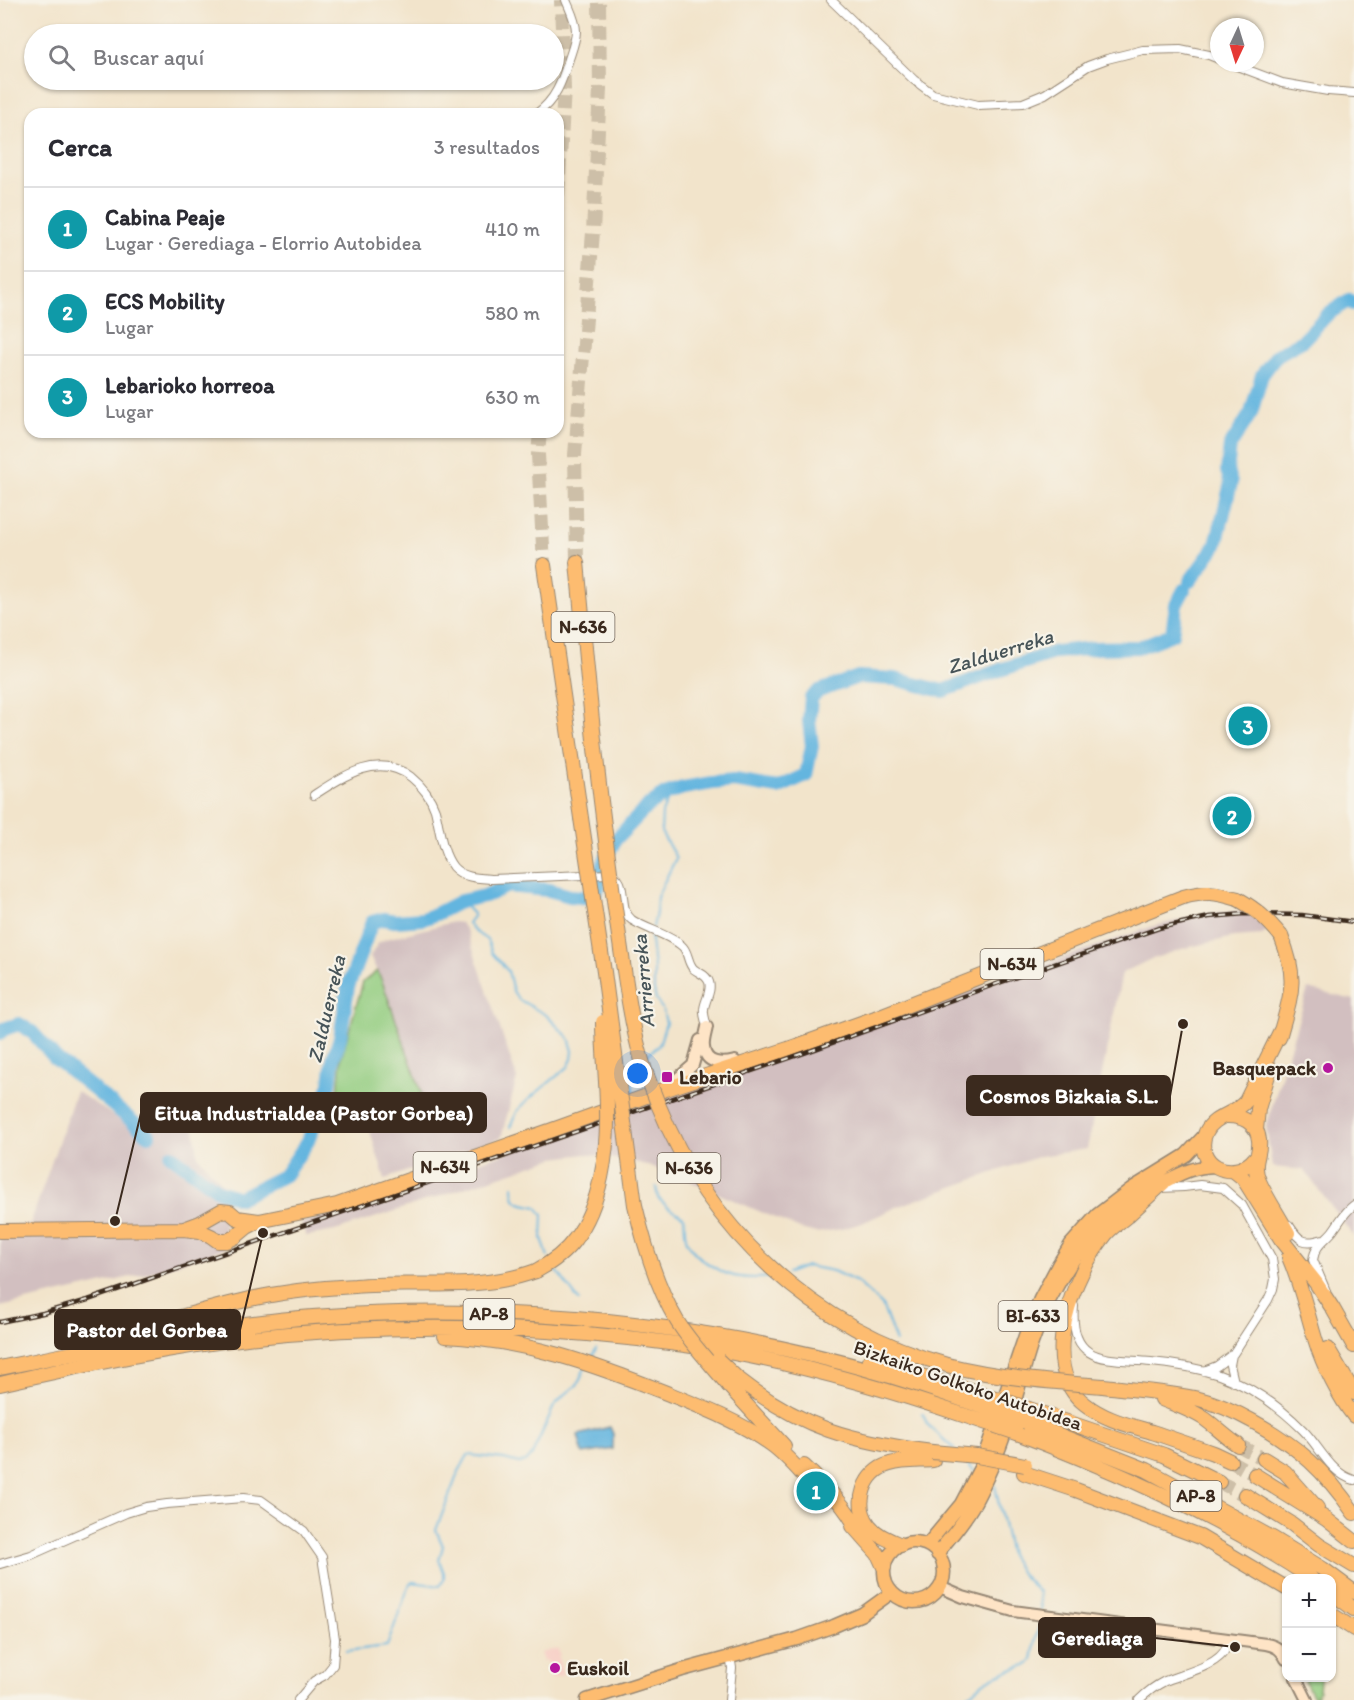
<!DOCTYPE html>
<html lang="es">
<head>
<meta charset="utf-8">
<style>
  :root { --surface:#fff; --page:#f2f2f3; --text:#2b2b33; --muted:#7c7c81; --line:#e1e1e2; --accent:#b5179e }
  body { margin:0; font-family:Itim,sans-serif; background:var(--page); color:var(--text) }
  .controls { position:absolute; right:18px; bottom:18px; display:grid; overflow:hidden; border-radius:12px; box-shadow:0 2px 4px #0004 }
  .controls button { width:54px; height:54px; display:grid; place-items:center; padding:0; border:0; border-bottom:2px solid var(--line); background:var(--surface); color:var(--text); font:30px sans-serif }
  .compass { position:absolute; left:1210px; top:18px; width:54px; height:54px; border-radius:50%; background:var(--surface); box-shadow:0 2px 4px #0004; rotate:184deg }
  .you { position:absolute; left:638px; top:1074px; width:21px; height:21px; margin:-15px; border:4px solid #fff; border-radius:50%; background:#1a73e8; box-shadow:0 0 0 9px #1a73e833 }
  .badge { display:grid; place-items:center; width:39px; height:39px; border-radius:50%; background:var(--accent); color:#fff; font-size:20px; font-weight:700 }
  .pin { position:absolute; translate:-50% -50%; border:3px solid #fff; box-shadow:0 2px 6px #0006 }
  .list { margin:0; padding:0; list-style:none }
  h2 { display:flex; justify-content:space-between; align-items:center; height:78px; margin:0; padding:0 24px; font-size:26px }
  h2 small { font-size:20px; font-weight:400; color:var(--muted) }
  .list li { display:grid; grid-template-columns:39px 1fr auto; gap:18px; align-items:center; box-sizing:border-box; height:84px; padding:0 24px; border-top:2px solid var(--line) }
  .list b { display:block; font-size:22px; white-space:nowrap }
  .list p { margin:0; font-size:20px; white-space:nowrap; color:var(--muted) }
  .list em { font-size:20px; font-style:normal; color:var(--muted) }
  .icon { flex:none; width:33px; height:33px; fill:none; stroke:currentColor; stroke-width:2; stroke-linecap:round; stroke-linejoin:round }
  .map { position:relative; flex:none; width:1354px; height:1700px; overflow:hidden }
  .search { position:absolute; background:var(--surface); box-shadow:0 2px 4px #0004; left:24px; top:24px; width:540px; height:66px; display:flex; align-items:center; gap:15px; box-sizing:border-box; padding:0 21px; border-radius:33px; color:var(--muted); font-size:22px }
  .panel { position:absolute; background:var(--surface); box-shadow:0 2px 4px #0004; left:24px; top:108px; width:540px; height:330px; border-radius:18px }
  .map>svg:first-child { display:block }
  .built { fill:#f7d1c8 }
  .industrial { fill:#d2bfc0 }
  .green { fill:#92cc7f; stroke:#667b4e; stroke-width:1.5 }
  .water { fill:#64b5df; stroke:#50707e; stroke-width:1.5 }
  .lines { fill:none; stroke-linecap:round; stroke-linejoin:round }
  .stream { stroke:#64b5df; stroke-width:2 }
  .river { stroke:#64b5df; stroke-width:14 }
  .highway-tunnel { stroke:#cdbfa8; stroke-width:14; stroke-dasharray:14 7; stroke-linecap:butt }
  .street-casing { stroke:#968774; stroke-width:10 }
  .secondary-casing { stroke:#968774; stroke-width:14 }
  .primary-casing { stroke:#968774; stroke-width:15 }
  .highway-casing { stroke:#968774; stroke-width:16 }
  .street { stroke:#fff; stroke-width:8 }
  .secondary { stroke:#fee4c6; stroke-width:10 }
  .primary { stroke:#fdbc70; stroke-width:12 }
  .highway { stroke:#fdbc70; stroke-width:14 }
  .rail-casing { stroke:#3b2a1e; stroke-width:4.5 }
  .rail { stroke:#f7f3e8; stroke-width:2; stroke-dasharray:7; stroke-linecap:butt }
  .highway-bridge-casing { stroke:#968774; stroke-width:16; stroke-linecap:butt }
  .highway-bridge { stroke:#fdbc70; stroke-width:14 }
  .poi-dot { fill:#b5179e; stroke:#f7f3e8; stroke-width:2 }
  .labels { text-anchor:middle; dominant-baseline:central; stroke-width:4.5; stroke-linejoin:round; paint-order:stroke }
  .shield { fill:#f7f3e8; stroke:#73665b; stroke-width:1.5 }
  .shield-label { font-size:18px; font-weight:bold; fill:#3b2a1e }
  .poi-label { font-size:20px; font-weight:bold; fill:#3b2a1e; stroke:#f7f3e8; text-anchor:start }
  .street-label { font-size:20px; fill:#3b2a1e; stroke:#f7f3e8 }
  .water-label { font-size:21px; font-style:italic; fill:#475458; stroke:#f7f3e8 }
  .leader { fill:none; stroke:#3b2a1e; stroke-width:2 }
  .callout-dot { fill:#3b2a1e; stroke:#f7f3e8; stroke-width:2 }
  .callout { fill:#3b2a1e; stroke:#3b2a1e; stroke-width:2 }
  .callout-label { font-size:21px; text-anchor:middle; font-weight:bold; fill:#fff }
</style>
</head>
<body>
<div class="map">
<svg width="1354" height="1700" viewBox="0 0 1354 1700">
  <rect width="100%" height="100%" fill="#f7f3e8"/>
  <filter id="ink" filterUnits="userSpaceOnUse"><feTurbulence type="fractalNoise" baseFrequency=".0167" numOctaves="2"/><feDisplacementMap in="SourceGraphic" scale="12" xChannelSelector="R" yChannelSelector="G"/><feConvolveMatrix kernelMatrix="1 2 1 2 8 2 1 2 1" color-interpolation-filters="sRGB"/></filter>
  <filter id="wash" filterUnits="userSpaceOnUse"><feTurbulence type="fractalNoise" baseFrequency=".008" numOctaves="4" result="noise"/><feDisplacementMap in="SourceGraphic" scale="24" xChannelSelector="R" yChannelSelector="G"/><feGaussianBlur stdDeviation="1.35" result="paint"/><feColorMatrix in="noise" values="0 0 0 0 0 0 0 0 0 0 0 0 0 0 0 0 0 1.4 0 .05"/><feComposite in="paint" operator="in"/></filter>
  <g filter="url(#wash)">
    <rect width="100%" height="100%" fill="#f2e4cb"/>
    <path class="built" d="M558,1648L560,1656L558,1657L563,1675L552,1678L547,1660L543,1661L541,1653Z"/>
    <path class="industrial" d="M1236,911H1263L1267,930L1262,935L1234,937L1185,948L1149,960L1122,973L1087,1149L1040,1156L899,1206L862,1223L841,1229L816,1233L800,1229L685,1179L639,1163L586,1154L554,1158L335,1231L306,1236L301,1223L776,1060L885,1020L1151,927L1196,916Z
      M453,922L461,923L467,932L517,1078L501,1138L385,1179L364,1113L422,1094L382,981L370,957L378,943L386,939Z
      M1308,989L1354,1000V1237L1304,1170L1272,1167L1266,1126Z
      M76,1091L147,1138L154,1117L192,1115L198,1156L223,1185L225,1248L148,1273L0,1307V1226L30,1225Z"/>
    <path class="green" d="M377,971L382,981L422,1094L344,1118L337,1106L341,1058L363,982Z
      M1306,1678H1320L1319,1691L1314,1700L1305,1681Z"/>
    <path class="water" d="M610,1427L613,1434V1449L583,1454L578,1435Z"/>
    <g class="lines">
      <path class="stream" d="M461,901L474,915L468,923L474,931L487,940L492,953L508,971L513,991L518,999L546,1015L569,1038L573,1051L572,1059L568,1067L530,1098L518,1110L510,1127
        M653,927L656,913L657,897L676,858L661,832L662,813L671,792
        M645,1057L659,1045L666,1023L663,1010L656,1000L654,990V968L651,940L652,932
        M633,1091L630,1070L637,1061
        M513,1186C513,1207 521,1202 537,1207L543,1215L542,1238L548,1257
        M656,1187L658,1198L668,1207L684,1217C685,1224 684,1234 687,1241C694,1258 722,1275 740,1277C751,1279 763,1278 773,1277
        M554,1267L579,1301
        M788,1273L807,1266L833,1271L857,1282L882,1305L896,1342
        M591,1359L596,1349
        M923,1414L927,1424L954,1449
        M966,1462L974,1471
        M995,1486L1010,1555L1022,1575L1039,1592L1041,1611
        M346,1651L387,1646L410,1583L413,1582L440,1586L444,1579V1573L439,1560L443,1546L436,1530L458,1473L468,1455L504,1459L519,1463L526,1462L532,1455L554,1406L562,1397L577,1385L585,1368
        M964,1700C982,1678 1002,1673 1029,1664L1032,1660L1035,1642L1041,1620"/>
      <path class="river" d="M1190,581L1216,545L1231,483L1227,471L1230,446L1251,413L1262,375L1277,355L1302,341L1328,314L1349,300L1354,305
        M0,1033L4,1029L19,1024L32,1032L56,1059L86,1083L149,1135
        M171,1155L219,1191L239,1198L285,1175L308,1141L330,1084L333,1059L340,1038L348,987L372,922L384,919L395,921L423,919L436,914L461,901L485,896L508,886L549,890L570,896L593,898L599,886L600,874L605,860L615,840L647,807L665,794L683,788L712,783L734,781L778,788L806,775L812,746L809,721L811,698L819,691L858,677L895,679L943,691L1000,670L1056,652L1094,648L1139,647L1172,634L1176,605L1184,590"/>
    </g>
  </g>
  <g filter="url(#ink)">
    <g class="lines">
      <path class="highway-tunnel" d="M558,195L564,88L561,0
        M540,432L538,454L544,565
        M577,562L575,455L593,232L600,89L599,0
        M1238,1445L1264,1459
        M1230,1461L1255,1475
        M807,1479L828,1500
        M1219,1482L1245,1495"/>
      <defs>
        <path id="street" d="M831,0L914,80L933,94L978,105L1023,103L1045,94L1088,66L1107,59L1143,50L1180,49L1209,55L1219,59
          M1229,63L1282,83L1328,91L1354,93
          M536,114C556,100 562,81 569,59C572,50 576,40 576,31C576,21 570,10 566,0
          M314,795C343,776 378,752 411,777C422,786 430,795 435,810C440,829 441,851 453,867C463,878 478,878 492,879L608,874C631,878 616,908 632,920C646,929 670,935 682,946C688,951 687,960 692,967C696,973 706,973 709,982C712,991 705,1000 704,1009C703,1015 706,1021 707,1027
          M1159,1188L1184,1187L1200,1185L1223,1188L1242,1205L1272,1259L1275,1279L1273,1289L1268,1300L1233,1354L1217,1366L1204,1371
          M1289,1225C1299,1241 1304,1245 1323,1239
          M1326,1291L1313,1260C1315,1246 1323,1242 1332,1232C1340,1222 1343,1213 1354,1205
          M1074,1306C1069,1366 1109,1358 1151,1362C1174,1364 1197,1368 1219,1375C1250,1386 1280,1407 1303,1430C1320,1447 1330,1473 1354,1480
          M1232,1355L1230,1365L1234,1382
          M0,1564L31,1555L126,1513L146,1507L167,1504L243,1498L261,1500L304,1531L322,1557L335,1639L333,1665L325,1675L314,1681L298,1700
          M729,1700L732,1668L730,1656
          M1139,1700C1147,1692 1155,1686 1165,1681C1181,1674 1219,1666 1226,1648C1227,1645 1227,1642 1227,1639"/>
        <path id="secondary" d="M707,1027C706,1033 703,1041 704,1047C705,1065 723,1064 735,1061
          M670,1085L693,1065L700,1040
          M940,1587L963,1597L1013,1611L1266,1644C1277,1646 1281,1650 1286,1659
          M1296,1678L1307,1700"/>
        <path id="primary" d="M884 1572a30 30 0 1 1 60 0a30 30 0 1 1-60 0Z
          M927,1545L961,1504L981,1466L1028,1327L1040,1299L1058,1265L1071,1244L1097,1215L1131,1189L1186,1155L1204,1136
          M937,1554C950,1537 966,1520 975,1502C984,1486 991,1469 998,1452C1012,1417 1020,1379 1032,1343C1053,1280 1095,1216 1156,1186C1179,1175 1189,1167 1215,1166
          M587,1700L682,1670L797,1639L834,1626L862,1614L891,1593"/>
        <path id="highway" d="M577,562L589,691
          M544,565L581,818
          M1279,1038C1291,994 1299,981 1281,936
          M1225,1116C1241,1115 1257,1122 1259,1140C1261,1155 1251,1162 1259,1181C1267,1199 1279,1216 1288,1233
          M1256,1130L1258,1109L1270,1068
          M1256,1157C1233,1186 1192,1163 1206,1132C1214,1115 1235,1115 1246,1101L1281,1030
          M1234,1171L1243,1178L1281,1239L1316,1283L1333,1309L1354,1346
          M1164,1182C1152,1193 1139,1205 1127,1216C1120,1222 1112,1227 1106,1234C1074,1273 1036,1366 1085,1404C1105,1420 1129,1425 1152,1432C1173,1439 1193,1446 1213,1453L1230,1461
          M184,1229L200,1223L221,1211L230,1212L237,1218L259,1221L337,1205L552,1130L666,1089L788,1049L875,1018L1183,897C1208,891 1213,892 1238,899
          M0,1231L184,1229L200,1231L211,1236L218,1241H227L235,1237L247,1227L259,1221
          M1289,1257C1301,1285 1307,1313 1316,1342C1323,1365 1339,1397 1354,1416
          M445,1336C527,1340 593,1364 669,1394C704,1408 740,1422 771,1444C785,1454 796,1467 807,1479
          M97,1341C145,1327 194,1312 242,1301C279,1292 318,1288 355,1286C415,1281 478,1292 536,1271
          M1328,1349L1354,1393
          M869,1361L977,1392
          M0,1368C103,1347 208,1325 313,1317C532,1301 765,1327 972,1403
          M737,1378C802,1429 851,1441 932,1452
          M0,1384C82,1365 164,1348 247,1338C392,1322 540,1325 685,1345C780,1358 875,1385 966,1416
          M729,1386L784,1446
          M1103,1386C1135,1390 1168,1392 1199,1399C1219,1404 1236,1412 1254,1422C1299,1447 1325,1471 1354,1513
          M1162,1399C1176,1405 1192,1410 1205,1419C1216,1427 1226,1437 1238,1445
          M1029,1409L1164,1455L1219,1482
          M1026,1422L1147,1470L1274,1539L1323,1569L1354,1592
          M1017,1433C1119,1472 1220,1517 1311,1578
          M1264,1459L1285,1472L1317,1508
          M804,1466C824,1485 847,1506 858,1531
          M1024,1473L1076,1490L1200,1537L1286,1588
          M1255,1475L1326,1519L1354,1541
          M1245,1495L1292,1524L1319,1545L1354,1566
          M853,1526L878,1554L884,1567
          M901,1545C890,1540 877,1536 869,1525C853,1504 864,1471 890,1464C903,1460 919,1461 933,1460
          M1332,1593L1354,1609
          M1332,1615L1354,1629"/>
      </defs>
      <use href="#street" class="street-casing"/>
      <use href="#secondary" class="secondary-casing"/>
      <use href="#primary" class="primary-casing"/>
      <use href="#highway" class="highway-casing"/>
      <use href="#street" class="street"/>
      <use href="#secondary" class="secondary"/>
      <use href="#primary" class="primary"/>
      <use href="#highway" class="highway"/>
      <defs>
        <path id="rail" d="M0,1322L43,1313L88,1300L804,1053L1002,982L1159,928L1209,917L1245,914L1302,915L1354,922"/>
      </defs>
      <use href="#rail" class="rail-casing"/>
      <use href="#rail" class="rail"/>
      <defs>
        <path id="highway-bridge" d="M589,691C597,773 607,854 619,936C625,976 630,1018 641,1057C645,1073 652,1088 658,1104C709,1230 814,1329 947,1365C999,1378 1051,1382 1103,1386
          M581,818L604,972L635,1205C644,1244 656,1286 677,1321C691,1344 712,1365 729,1386
          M1238,899C1257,910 1267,919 1281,936
          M536,1271C551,1263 565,1253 575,1239C601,1205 608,1151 607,1110C607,1081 603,1051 603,1022
          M718,1360L737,1378
          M977,1392L1029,1409
          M972,1403L1026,1422
          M966,1416L1017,1433
          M932,1452L977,1456L1025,1465"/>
      </defs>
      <use href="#highway-bridge" class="highway-bridge-casing"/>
      <use href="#highway-bridge" class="highway-bridge"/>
    </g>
  </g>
  <g class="poi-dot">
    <circle cx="1328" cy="1068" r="6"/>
    <rect x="661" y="1071" width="12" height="12" rx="3"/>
    <circle cx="555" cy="1668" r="6"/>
  </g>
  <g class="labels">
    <g class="shield">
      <rect x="551.5" y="612" width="63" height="30" rx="4.5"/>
      <rect x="980.5" y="949" width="63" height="30" rx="4.5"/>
      <rect x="413.5" y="1152" width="63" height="30" rx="4.5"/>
      <rect x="657.5" y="1153" width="63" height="30" rx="4.5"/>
      <rect x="463.5" y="1299" width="51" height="30" rx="4.5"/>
      <rect x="998.5" y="1301" width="69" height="30" rx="4.5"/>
      <rect x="1170.5" y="1481" width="51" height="30" rx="4.5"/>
    </g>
    <g class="shield-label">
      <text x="583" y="627">N-636</text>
      <text x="1012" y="964">N-634</text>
      <text x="445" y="1167">N-634</text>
      <text x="689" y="1168">N-636</text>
      <text x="489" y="1314">AP-8</text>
      <text x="1033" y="1316">BI-633</text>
      <text x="1196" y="1496">AP-8</text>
    </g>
    <g class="poi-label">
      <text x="1316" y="1068" text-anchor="end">Basquepack</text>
      <text x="679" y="1077">Lebario</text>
      <text x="567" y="1668">Euskoil</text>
    </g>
    <g class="street-label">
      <text transform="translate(968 1385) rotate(19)">Bizkaiko Golkoko Autobidea</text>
    </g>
    <g class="water-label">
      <text transform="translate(1000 651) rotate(-17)">Zalduerreka</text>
      <text transform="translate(643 981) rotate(-95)">Arrierreka</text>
      <text transform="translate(326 1009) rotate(-77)">Zalduerreka</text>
    </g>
  </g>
  <path class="leader" d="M1183 1024L1170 1096M115 1221L141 1113M263 1233L240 1330M1235 1647L1155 1638"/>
  <g class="callout-dot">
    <circle cx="1183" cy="1024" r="6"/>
    <circle cx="115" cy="1221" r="6"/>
    <circle cx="263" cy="1233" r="6"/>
    <circle cx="1235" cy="1647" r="6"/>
  </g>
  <g class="callout">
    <rect x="967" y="1076" width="203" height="39" rx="6"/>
    <rect x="141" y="1093" width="345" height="39" rx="6"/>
    <rect x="55" y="1310" width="185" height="39" rx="6"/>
    <rect x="1039" y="1618" width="116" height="39" rx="6"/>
  </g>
  <g class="callout-label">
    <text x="1069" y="1103">Cosmos Bizkaia S.L.</text>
    <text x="314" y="1120">Eitua Industrialdea (Pastor Gorbea)</text>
    <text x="147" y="1337">Pastor del Gorbea</text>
    <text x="1097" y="1645">Gerediaga</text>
  </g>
</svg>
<div class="controls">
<button>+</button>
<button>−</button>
</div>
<svg class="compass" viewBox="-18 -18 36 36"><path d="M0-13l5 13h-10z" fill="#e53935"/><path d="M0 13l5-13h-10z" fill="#7c7c81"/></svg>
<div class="you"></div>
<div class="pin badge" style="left:816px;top:1491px;background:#0f9aa8">1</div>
<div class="pin badge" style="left:1232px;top:816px;background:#0f9aa8">2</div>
<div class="pin badge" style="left:1248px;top:726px;background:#0f9aa8">3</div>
<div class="search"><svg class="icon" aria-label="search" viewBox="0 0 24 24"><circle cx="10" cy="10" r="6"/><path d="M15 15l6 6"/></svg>Buscar aquí</div>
<section class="panel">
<h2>Cerca<small>3 resultados</small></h2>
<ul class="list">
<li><span class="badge" style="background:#0f9aa8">1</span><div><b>Cabina Peaje</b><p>Lugar · Gerediaga - Elorrio Autobidea</p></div><em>410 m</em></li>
<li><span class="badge" style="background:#0f9aa8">2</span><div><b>ECS Mobility</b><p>Lugar</p></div><em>580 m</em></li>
<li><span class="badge" style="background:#0f9aa8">3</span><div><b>Lebarioko horreoa</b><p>Lugar</p></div><em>630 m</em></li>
</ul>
</section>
</div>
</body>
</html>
